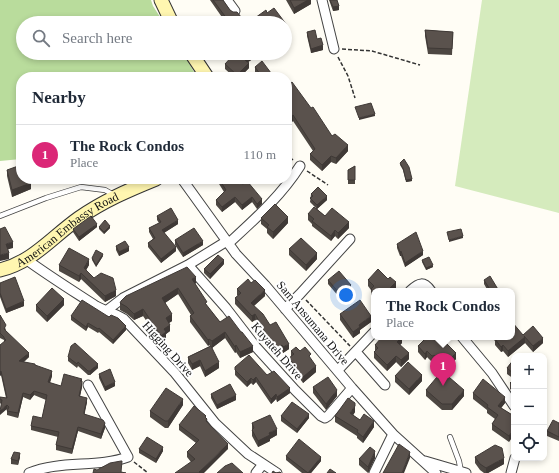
<!DOCTYPE html>
<html lang="en">
<head>
<meta charset="utf-8">
<style>
  :root { --surface:#fff; --page:#f6f6f7; --text:#1f2937; --muted:#747a83; --line:#e0e1e3; --accent:#db2777 }
  body { margin:0; font-family:"Times New Roman",serif; background:var(--page); color:var(--text) }
  .controls { position:absolute; right:12px; bottom:12px; display:grid; overflow:hidden; border-radius:8px; box-shadow:0 2px 6px #0003 }
  .controls button { width:36px; height:36px; display:grid; place-items:center; padding:0; border:0; border-bottom:1px solid var(--line); background:var(--surface); color:var(--text); font:20px sans-serif }
  .you { position:absolute; left:346px; top:295px; width:14px; height:14px; margin:-10px; border:3px solid #fff; border-radius:50%; background:#1a73e8; box-shadow:0 0 0 6px #1a73e833 }
  .badge { display:grid; place-items:center; width:26px; height:26px; border-radius:50%; background:var(--accent); color:#fff; font-size:13px; font-weight:700 }
  .pin { position:absolute; translate:-50% -33px; filter:drop-shadow(0 1px 2px #0008) }
  .pin::after { content:''; position:absolute; top:21px; width:14px; height:12px; background:inherit; clip-path:polygon(0 0,100% 0,50% 100%) }
  .popup { position:absolute; left:371px; top:288px; width:144px; height:52px; box-sizing:border-box; display:grid; place-content:center; border-radius:8px; background:var(--surface); filter:drop-shadow(0 1px 3px #0005); font-size:13px; white-space:nowrap; color:var(--muted) }
  .popup b { font-size:15px; color:var(--text) }
  .popup::after { content:''; position:absolute; left:50%; top:100%; margin-left:-8px; border:8px solid transparent; border-top-color:var(--surface) }
  .list { margin:0; padding:0; list-style:none }
  h2 { display:flex; justify-content:space-between; align-items:center; height:52px; margin:0; padding:0 16px; font-size:17px }
  h2 small { font-size:13px; font-weight:400; color:var(--muted) }
  .list li { display:grid; grid-template-columns:26px 1fr auto; gap:12px; align-items:center; box-sizing:border-box; height:60px; padding:0 16px; border-top:1px solid var(--line) }
  .list b { display:block; font-size:15px; white-space:nowrap }
  .list p { margin:0; font-size:13px; white-space:nowrap; color:var(--muted) }
  .list em { font-size:13px; font-style:normal; color:var(--muted) }
  .icon { flex:none; width:22px; height:22px; fill:none; stroke:currentColor; stroke-width:2; stroke-linecap:round; stroke-linejoin:round }
  .map { position:relative; flex:none; width:559px; height:473px; overflow:hidden }
  .search { position:absolute; background:var(--surface); box-shadow:0 2px 6px #0003; left:16px; top:16px; width:276px; height:44px; display:flex; align-items:center; gap:10px; box-sizing:border-box; padding:0 14px; border-radius:22px; color:var(--muted); font-size:15px }
  .panel { position:absolute; background:var(--surface); box-shadow:0 2px 6px #0003; left:16px; top:72px; width:276px; height:112px; border-radius:16px }
  .map>svg:first-child { display:block }
  .green { fill:#d5ebbd }
  .forest { fill:#b9dc9c }
  .lines { fill:none; stroke-linecap:round; stroke-linejoin:round }
  .lane-casing { stroke:#444; stroke-width:6 }
  .street-casing { stroke:#444; stroke-width:11 }
  .secondary-casing { stroke:#333; stroke-width:15 }
  .path { stroke:#333; stroke-width:1.5; stroke-dasharray:4 2; stroke-linecap:butt }
  .lane { stroke:#fff; stroke-width:4.5 }
  .street { stroke:#fff; stroke-width:9 }
  .secondary { stroke:#fff6b0; stroke-width:13 }
  .wall { fill:#4d4742 }
  .shaded-wall { fill:#3f3936 }
  .building { fill:#5a524d; stroke:#3f3936 }
  .labels { text-anchor:middle; dominant-baseline:central; stroke-width:4; stroke-linejoin:round; paint-order:stroke }
  .street-label { font-size:12px; fill:#111; stroke:#fff }
</style>
</head>
<body>
<div class="map">
<svg width="559" height="473" viewBox="0 0 559 473">
  <rect width="100%" height="100%" fill="#fffdf5"/>
  <path class="green" d="M482,0H559V213L455,186Z"/>
  <path class="forest" d="M0,0H151L153,6L164,23H23V53H183L197,77H21V159L0,161Z"/>
  <g class="lines">
    <defs>
      <path id="lane" d="M0,216L46,198L81,187L105,190L114,195
        M450,437L459,461L461,472"/>
      <path id="street" d="M227,0L235,11
        M322,0L334,49
        M182,179L236,254L265,285L352,388L393,434L436,473
        M229,243C255,219 281,196 300,166
        M27,260C49,276 73,291 96,306C105,311 115,313 124,319L175,373L215,423L248,454L277,473
        M188,265L226,308L256,347L295,390L321,416L325,418L328,416L352,388
        M410,291C419,282 424,281 431,291
        M285,309L300,294L350,239
        M106,311L123,298L188,265L227,241
        M462,337L492,373L514,406
        M356,352L385,385
        M338,370L374,332
        M425,461L466,473
        M29,473C60,460 97,468 128,457L88,385
        M256,473L263,464
        M374,473L393,434
        M511,473L515,458"/>
      <g id="secondary">
        <path d="M161,0L172,23"/>
        <path d="M191,53L207,77"/>
        <path id="s1" d="M0,270C33,262 52,237 79,218C103,201 129,190 156,179"/>
      </g>
    </defs>
    <use href="#lane" class="lane-casing"/>
    <use href="#street" class="street-casing"/>
    <use href="#secondary" class="secondary-casing"/>
    <path class="path" d="M342,49L372,51L420,65
      M338,57L348,76L355,98
      M287,155L293,160
      M307,171L328,185
      M306,300L350,346
      M134,462L148,473"/>
    <use href="#lane" class="lane"/>
    <use href="#street" class="street"/>
    <use href="#secondary" class="secondary"/>
  </g>
  <path class="wall" d="M210,0H223L230,10L246,23H226Z
    M286,0H311V4L294,14Z
    M329,0H337L339,10L333,11Z
    M425,30L453,32L452,55L428,54L425,36Z
    M307,32L317,39L323,50L311,53L307,36Z
    M262,53L248,62L249,68L240,77H234L225,69V64Z
    M255,67L274,77L257,76L255,73Z
    M287,86L332,136L348,151L336,164L331,162L322,171L310,160V154L313,151L293,121L289,124L287,121Z
    M400,163L412,181L406,182L403,170L400,165Z
    M355,166V184H348V170Z
    M7,170L31,189L12,197L7,176Z
    M216,179H237L262,204L257,209L252,202L242,210L235,202L222,212L216,205V200L224,192Z
    M311,194L327,200L317,209L325,216L349,228L338,239L335,236L331,241L312,226V224L308,220V214L316,208L310,202Z
    M157,216L178,224L164,233L176,251L161,263L148,247V243L153,239L149,232V228L159,223L157,220Z
    M261,218L288,223L273,239L267,233V229L261,224Z
    M97,227L79,241L73,232V229Z
    M99,227L110,228L104,234L99,229Z
    M175,240L203,245L183,257L175,245Z
    M397,244L423,255L405,267L401,256H400L397,248Z
    M116,246L129,251L119,256L116,250Z
    M289,249L317,259L306,271L289,255Z
    M103,256L96,267L92,260V258Z
    M422,260L433,267L426,270L422,262Z
    M224,264L210,279L204,273V269Z
    M59,265H89L86,270L94,278L116,296L105,302L81,279L79,282L59,271Z
    M328,280L351,290L340,298L328,284Z
    M368,280L396,288L374,291V298L371,295V290L368,286Z
    M484,280L499,291H488L484,284Z
    M0,283L24,306L6,313L0,297Z
    M196,283L195,284L207,306L216,317L220,322L253,352L240,358L236,352L235,353L225,338L212,348L219,368L205,377L200,366L192,370L188,363V357L210,346L209,345L208,346L190,322V316L191,315L178,294L165,303L172,321L169,323L170,331L166,334V339L161,342L143,316L134,320L127,314L120,310V303Z
    M237,289L265,296L254,306L289,349L283,353L282,351L275,355L255,320L252,322L235,304V298L238,296L237,295Z
    M36,305H64L47,322L36,311Z
    M340,314L371,322L360,330V333L353,338L340,320Z
    M0,315L6,330V331L29,357L24,362L35,365L52,376L50,383L61,386L82,379V387L80,396L87,402L84,414L105,428L101,439L78,431L72,454L56,450V445L58,437L31,430V426L42,418L46,400L34,395L30,400L23,397L18,418L7,415V410L0,403V397L6,398L1,375L0,376L4,342V340L0,338Z
    M71,316L126,330L113,344L99,332L98,333L88,327L86,331L71,320Z
    M523,335L543,343L533,352L525,343L508,357L503,351L501,352L495,345V341L491,337H512Z
    M402,343L400,345L409,359L401,367L396,362L387,371L374,358V352L375,351V345Z
    M418,346L456,359L444,371L439,366V361L432,362L427,357L425,360L418,352Z
    M291,351H300L311,359L316,372L303,383L289,364V358L291,357Z
    M68,357L98,368L90,375H88L78,366L77,368L68,361Z
    M514,359V392L510,389V383L514,379L507,374V368Z
    M235,370L267,375L290,393L277,402L276,399L271,404L256,382L253,385L251,383L247,387L235,375Z
    M99,374L115,386L105,391L99,378Z
    M395,376L422,381L409,395L395,382Z
    M313,387L337,396L326,410L313,393Z
    M426,390L464,396L452,410H442L426,396Z
    M473,393L505,403L501,408L514,416L509,442L492,430V424L495,419L487,413V410L473,399Z
    M211,394L236,400L217,409L211,398Z
    M183,405L168,428H165L150,417V411Z
    M355,412L353,415L360,420L374,427L363,443L357,438V436L335,422V416Z
    M281,416L309,418L297,433L281,421Z
    M206,418L207,422L228,449L191,462L187,457V452L196,443L179,430V425Z
    M252,423L277,435L270,439V441L258,447L252,436Z
    M559,423V441L547,436V431Z
    M139,449L163,451L156,463L139,453Z
    M286,456L321,461L311,473H302L286,460Z
    M20,457L18,465L11,464V459Z
    M475,457L504,464L488,473H484L480,470L475,463Z
    M375,458L368,473L359,465V459Z"/>
  <path class="shaded-wall" d="M308,0H311V4L294,14V8Z
    M339,6V10L333,11V7Z
    M323,45V50L311,53V49Z
    M256,53H262L245,64V60Z
    M249,63V68L240,77H237V75Z
    M375,114V116L359,120V118Z
    M293,115V121L289,124V118Z
    M348,145V151L336,164V158Z
    M331,156V162L322,171V165Z
    M70,179H79L70,182Z
    M412,179V181L406,182V180Z
    M31,183V189L12,197V190Z
    M327,196V200L317,209V205Z
    M235,197V202L222,212V207Z
    M252,197V202L242,210V205Z
    M262,199V204L257,209V204Z
    M288,217V223L273,239V232Z
    M178,220V224L162,234V230Z
    M349,222V228L338,239V233Z
    M97,224V227L79,241V237Z
    M110,226V228L104,234V232Z
    M335,230V236L331,241V236Z
    M463,236V238L449,242V240Z
    M203,241V245L183,257V253Z
    M13,242V248L6,250V244Z
    M129,247V251L119,256V252Z
    M176,247V251L161,263V259Z
    M401,251V256H400V252Z
    M423,251V255L405,267V263Z
    M9,253V259L0,261V255Z
    M317,253V259L306,271V265Z
    M103,254V256L96,267V265Z
    M89,259V265L84,274V268Z
    M224,260V264L210,279V274Z
    M433,265V267L426,270V268Z
    M81,273V279L79,282V276Z
    M196,277V283L192,286V279Z
    M396,282V288L393,291H390V288Z
    M351,285V290L340,298V294Z
    M178,288V294L162,305V298Z
    M116,290V296L105,302V296Z
    M265,290V296L251,308V303Z
    M64,299V305L47,322V316Z
    M24,301V306L6,313V309Z
    M143,309V316L134,320V314Z
    M172,314V321L166,325V318Z
    M255,314V320L252,322V316Z
    M371,316V322L360,330V333L353,338V332L359,325Z
    M88,323V327L86,331V327Z
    M170,325V331L166,334V339L161,342V336L164,329Z
    M126,326V330L113,344V340Z
    M225,332V338L212,348V341Z
    M402,337V343L397,348V342Z
    M525,337V343L508,357V351Z
    M543,338V343L533,352V346Z
    M209,339V345L208,346V340Z
    M289,344V349L283,353V347Z
    M236,345V352L235,353V347Z
    M282,345V351L275,355V350Z
    M503,345V351L501,352V347Z
    M253,346V352L240,358V352Z
    M427,351V357L425,360V354Z
    M29,353V357L19,365V361Z
    M409,353V359L401,367V360Z
    M456,353V359L444,371V365Z
    M396,356V362L387,371V365Z
    M200,360V366L192,370V364Z
    M219,362V368L205,377V371Z
    M98,364V368L90,375V371Z
    M316,366V372L303,383V377Z
    M1,371V375L0,376V372Z
    M52,371V376L48,387V382Z
    M422,375V381L409,395V389Z
    M256,377V382L253,385V380Z
    M251,378V383L247,387V382Z
    M82,379V387L79,401L80,381Z
    M115,382V386L105,391V387Z
    M290,388V393L277,402V397Z
    M337,390V396L326,410V404Z
    M464,390V396L452,410V404Z
    M34,391V395L30,400V395Z
    M23,393V397L18,418V413Z
    M276,394V399L271,404V399Z
    M236,395V400L217,409V405Z
    M505,397V403L498,412V406Z
    M87,398V402L84,417V412Z
    M183,399V405L168,428V421Z
    M7,405V409L0,415V411Z
    M355,406V412L350,420V413Z
    M309,414V418L297,433V429Z
    M374,421V427L363,443V437Z
    M105,423V428L101,439V434Z
    M78,427V431L72,454V449Z
    M277,429V435L270,439V441L258,447V441L269,433Z
    M514,429V435L509,442V436Z
    M228,444V449L204,473H199V472Z
    M163,447V451L156,463V459Z
    M375,451V458L368,473V467Z
    M410,452V458L404,473H402Z
    M20,453V457L18,465V461Z
    M321,457V461L311,473H308Z
    M504,458V464L488,473H486V468Z"/>
  <path class="building" d="M213,0H223L230,10L233,12H237L246,23H230Z
    M290,0H308L294,8Z
    M330,0H337L339,6L333,7Z
    M274,8L286,24L285,25V23H248L266,10L267,13Z
    M315,30L317,39L321,38L323,45L311,49L307,32Z
    M425,30L453,32L452,49L428,48Z
    M235,53H256L245,60L249,63L237,75L225,64Z
    M262,61L274,77H256L260,74L255,67Z
    M292,82L311,108L313,107L332,136L335,134L348,145L336,158L331,156L322,165L310,154L315,149L293,115L289,118L287,115V86Z
    M371,103L375,114L359,118L355,107Z
    M404,159L409,167L412,179L406,180L403,168L400,163Z
    M21,165V179H29L31,183L12,190L7,170Z
    M355,166V180H348V170Z
    M219,179H237L241,183L243,184L247,181L262,199L257,204L252,197L242,205L235,197L222,207L216,200L226,190Z
    M318,187L327,196L317,205L310,198L313,196L311,194Z
    M275,204L288,217L273,232L267,227L269,225L261,218Z
    M314,207L325,216L332,208L349,222L338,233L335,230L331,236L312,221L314,219L308,214Z
    M171,208L178,220L162,230L176,247L161,259L148,243L155,238L149,228L161,222L157,216Z
    M91,216L97,224L79,237L73,229Z
    M105,220L110,226L104,232L99,227Z
    M5,227L13,242L6,244L9,253L0,255V229Z
    M194,228L203,241L183,253L175,240Z
    M461,229L463,236L449,240L447,232Z
    M416,232L423,251L405,263L401,251L400,252L397,244Z
    M301,238L317,253L306,265L289,249Z
    M125,241L129,247L119,252L116,246Z
    M69,248L89,259L84,268L94,278L101,273L113,278L116,290L105,296L81,273L79,276L59,265Z
    M96,250L103,254L96,265L92,258Z
    M218,255L224,260L210,274L204,269Z
    M429,257L433,265L426,268L422,260Z
    M187,267L196,277L192,279L207,302L205,303L216,317L220,322L229,316L241,332H242L253,346L240,352L236,345L235,347L225,332L212,341L209,339L208,340L190,316L194,313L178,288L162,298L172,314L166,318L170,325L164,329L166,332L161,336L143,309L134,314L127,307L120,303L121,301L126,296Z
    M378,269L388,279L390,277L396,282L390,288L392,290V291H374V292L371,289L374,286L368,280Z
    M339,271L351,285L340,294L328,280Z
    M490,276L499,291H491L484,280Z
    M15,277L24,301L6,309L0,293V283Z
    M248,279L251,283L255,280L265,290L251,303L263,314L270,325L276,322L289,344L283,347L282,345L275,350L255,314L252,316L235,298L241,293L237,289Z
    M52,288L64,299L47,316L36,305Z
    M82,300L109,317L111,315L118,318L126,326L113,340L99,328L98,329L88,323L86,327L71,316Z
    M360,300L371,316L359,325L360,327L353,332L340,314Z
    M0,315L6,325L4,329L29,353L19,361L35,364V365L52,371L48,382L61,386L64,374L82,379L80,381H82V383L79,396L87,398L84,412V414L103,420L105,423L101,434L78,427L72,449L56,445L59,432L31,426L33,416L42,418L47,395L34,391L30,395L23,393L18,413L7,411L9,407L7,405L0,411L2,400L0,399V397L7,398L1,371L0,372V345L6,340L4,338V337L0,333Z
    M512,322L523,335L533,326L543,338L533,346L524,336L525,337L508,351L503,345L501,347L495,339L497,338L496,337H512Z
    M382,337H402L397,342L409,353L401,360L396,356L387,365L374,352L378,348L375,345Z
    M427,337H440L456,353L444,365L439,359V355L432,356L427,351L425,354L418,346Z
    M75,343L98,364L90,371H88L78,362L77,364L68,357L71,346Z
    M211,346L219,362L205,371L200,360L192,364L188,357Z
    M296,347L300,351L305,347L311,354L309,356L316,366L303,377L289,358L294,354L291,351Z
    M249,355L267,375L274,371L290,388L277,397L276,394L271,399L256,377L253,380L251,378L247,382L235,370V367Z
    M514,359V374L507,368Z
    M408,362L422,375L409,389L395,376Z
    M110,369L115,382L105,387L99,374Z
    M442,371L464,390L452,404H442L426,390Z
    M328,377L337,390L326,404L313,387Z
    M483,379L505,397L498,406L514,416V429L509,436L492,424L498,415L487,407L488,405L473,393Z
    M514,379V386L510,383Z
    M230,384L236,395L217,405L211,394Z
    M166,388L183,399L168,421H165L150,411Z
    M348,398L355,403V406L350,413L360,420L364,414L374,421L363,437L357,432L358,430L335,416Z
    M292,402L309,414L297,429L281,416Z
    M194,406L205,415L206,416L205,417L207,419L206,421L228,444L199,472L200,473H175L195,459L187,452L199,440L179,425Z
    M270,415L277,429L269,433L270,435L258,441L252,430L254,428L252,423Z
    M553,420L559,423V437L547,431Z
    M147,437L163,447L156,459L139,449Z
    M299,439L321,457L308,473L286,456Z
    M399,444L410,452L402,473H383Z
    M495,445L502,448L504,458L486,468L480,464L475,457Z
    M370,447L375,451L368,467L359,459Z
    M14,452L20,453L18,461L11,459Z
    M121,461H122L121,472L126,473H93L94,469L97,470L110,463Z
    M232,463L243,473H217L225,466Z
    M330,469L336,473H327Z
    M273,471L276,473L280,472L281,473H272Z"/>
  <g class="labels">
    <g class="street-label">
      <text stroke="none"><textPath href="#s1" startOffset="79">American Embassy Road</textPath></text>
      <text transform="translate(313 323) rotate(50)">Sam Ansumana Drive</text>
      <text transform="translate(168 349) rotate(48)">Higging Drive</text>
      <text transform="translate(277 351) rotate(49)">Kuyateh Drive</text>
    </g>
  </g>
</svg>
<div class="controls">
<button>+</button>
<button>−</button>
<button><svg class="icon" aria-label="locate" viewBox="0 0 24 24"><circle cx="12" cy="12" r="6"/><path d="M12 2v4M12 18v4M2 12h4M18 12h4"/></svg></button>
</div>
<div class="you"></div>
<div class="pin badge" style="left:443px;top:386px">1</div>
<div class="popup"><b>The Rock Condos</b>Place</div>
<div class="search"><svg class="icon" aria-label="search" viewBox="0 0 24 24"><circle cx="10" cy="10" r="6"/><path d="M15 15l6 6"/></svg>Search here</div>
<section class="panel">
<h2>Nearby<small></small></h2>
<ul class="list">
<li><span class="badge">1</span><div><b>The Rock Condos</b><p>Place</p></div><em>110 m</em></li>
</ul>
</section>
</div>
</body>
</html>
